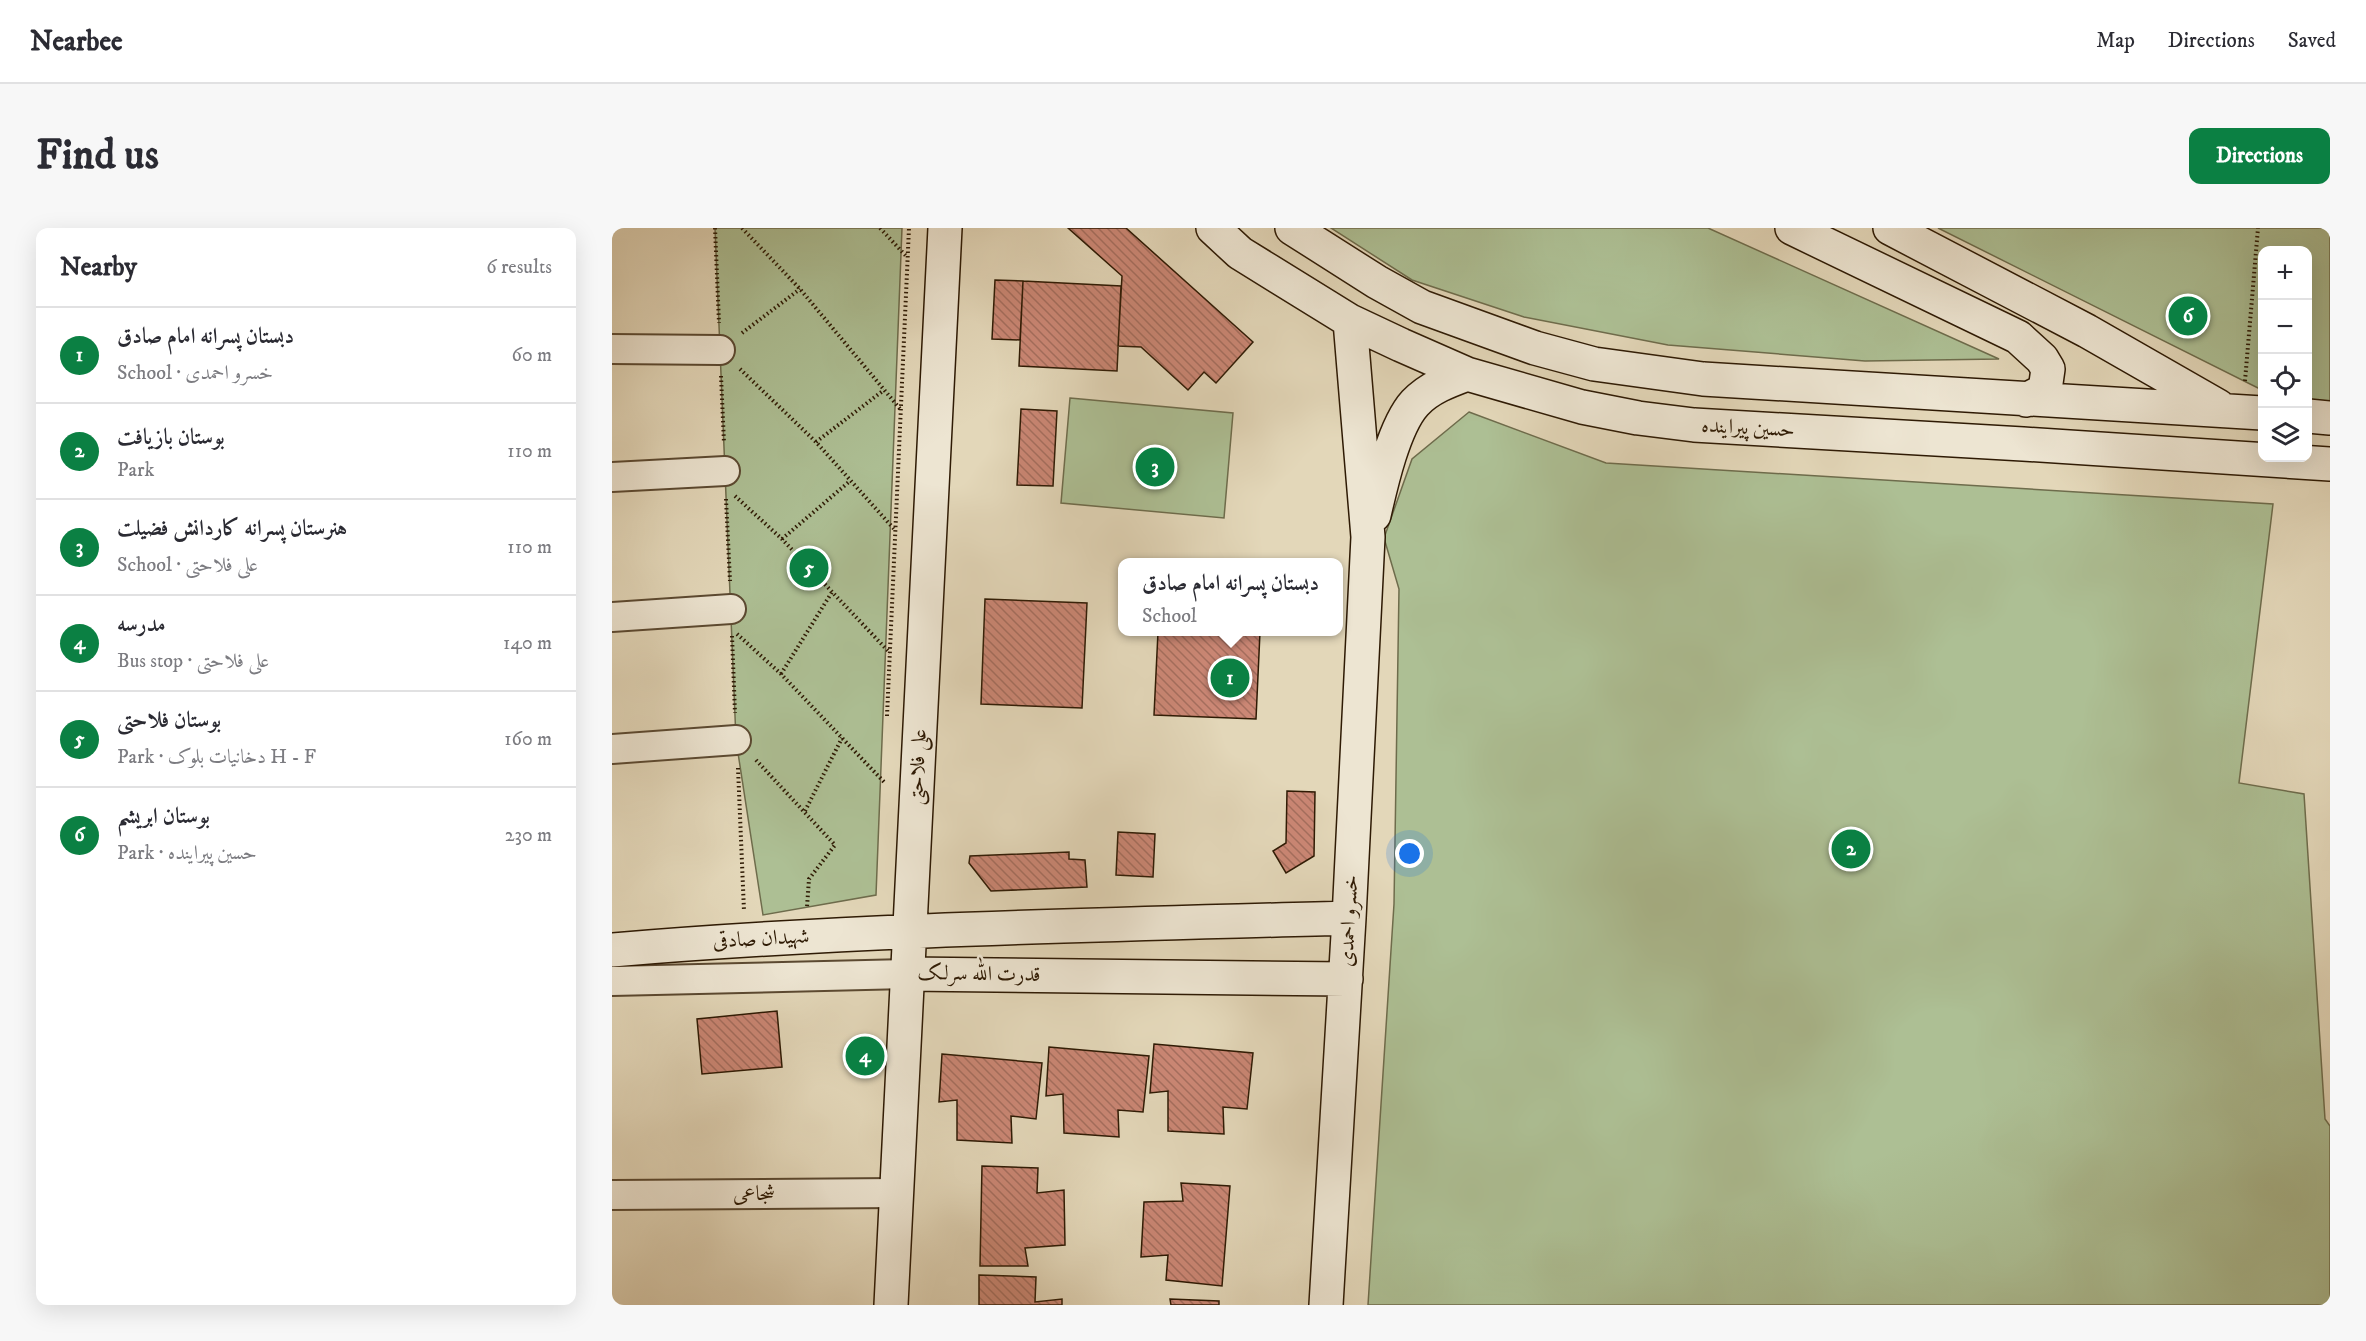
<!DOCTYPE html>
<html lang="en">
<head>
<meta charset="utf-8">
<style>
  :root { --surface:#fff; --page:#f7f7f7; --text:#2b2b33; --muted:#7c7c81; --line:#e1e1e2; --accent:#0b8043 }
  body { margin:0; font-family:"IM FELL DW Pica",Amiri,serif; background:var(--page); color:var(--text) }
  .controls { position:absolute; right:18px; top:18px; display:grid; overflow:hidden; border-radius:12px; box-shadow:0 6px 24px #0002 }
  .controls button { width:54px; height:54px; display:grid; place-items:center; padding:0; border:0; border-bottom:2px solid var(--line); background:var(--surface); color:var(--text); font:30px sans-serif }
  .you { position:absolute; left:798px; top:626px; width:21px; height:21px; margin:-15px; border:4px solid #fff; border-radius:50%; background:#1a73e8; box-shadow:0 0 0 9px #1a73e833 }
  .badge { display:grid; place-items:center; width:39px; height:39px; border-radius:50%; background:var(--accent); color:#fff; font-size:20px; font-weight:700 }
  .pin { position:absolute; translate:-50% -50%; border:3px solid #fff; box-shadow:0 2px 6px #0006 }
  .popup { position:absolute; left:506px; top:330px; width:225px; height:78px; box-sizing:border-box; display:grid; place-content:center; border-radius:12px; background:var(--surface); filter:drop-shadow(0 2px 4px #0005); font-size:20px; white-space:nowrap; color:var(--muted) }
  .popup b { font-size:22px; color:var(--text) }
  .popup::after { content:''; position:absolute; left:50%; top:100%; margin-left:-12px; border:12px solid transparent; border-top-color:var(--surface) }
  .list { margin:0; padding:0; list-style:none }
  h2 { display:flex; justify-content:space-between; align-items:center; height:78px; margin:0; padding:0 24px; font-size:26px }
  h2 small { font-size:20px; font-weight:400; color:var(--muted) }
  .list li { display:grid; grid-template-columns:39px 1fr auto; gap:18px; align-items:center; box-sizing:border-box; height:96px; padding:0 24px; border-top:2px solid var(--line) }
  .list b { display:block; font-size:22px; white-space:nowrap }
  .list p { margin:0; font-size:20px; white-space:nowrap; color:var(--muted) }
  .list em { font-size:20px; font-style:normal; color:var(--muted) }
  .icon { flex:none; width:33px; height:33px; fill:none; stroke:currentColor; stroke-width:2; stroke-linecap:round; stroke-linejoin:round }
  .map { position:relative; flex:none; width:1718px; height:1077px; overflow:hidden; border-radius:12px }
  header { display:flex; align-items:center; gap:36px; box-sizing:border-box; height:84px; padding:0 30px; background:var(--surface); border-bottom:2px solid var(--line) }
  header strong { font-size:28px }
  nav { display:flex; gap:33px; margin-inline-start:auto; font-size:21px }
  .intro { display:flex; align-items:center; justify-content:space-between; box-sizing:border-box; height:144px; padding:0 36px }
  h1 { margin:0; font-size:42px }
  .button { padding:15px 27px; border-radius:12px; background:var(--accent); color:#fff; font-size:21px; font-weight:700 }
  main { display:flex; gap:36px; padding:0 36px }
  aside { flex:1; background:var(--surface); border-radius:12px; box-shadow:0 6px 24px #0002 }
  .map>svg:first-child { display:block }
  .green { fill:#adbf94; stroke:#6e6c4c; stroke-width:1.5 }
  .building { fill:url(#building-back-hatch); stroke:#2e1a04; stroke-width:1.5 }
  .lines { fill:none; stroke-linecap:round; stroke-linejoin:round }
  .street-casing { stroke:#5b4931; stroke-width:32 }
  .secondary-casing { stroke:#2e1a04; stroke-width:36 }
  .path { stroke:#2e1a04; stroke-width:4; stroke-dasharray:1.5 3; stroke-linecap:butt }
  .street { stroke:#ede5d2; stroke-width:28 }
  .secondary { stroke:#ede5d2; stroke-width:33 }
  .labels { text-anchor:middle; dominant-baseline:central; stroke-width:5; stroke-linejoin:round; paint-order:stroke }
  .street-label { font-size:21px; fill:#2e1a04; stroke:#ede5d2 }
</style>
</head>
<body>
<header>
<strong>Nearbee</strong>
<nav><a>Map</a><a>Directions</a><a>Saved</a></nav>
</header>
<div class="intro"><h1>Find us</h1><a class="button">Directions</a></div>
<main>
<aside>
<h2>Nearby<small>6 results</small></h2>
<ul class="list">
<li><span class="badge">1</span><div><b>دبستان پسرانه امام صادق</b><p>School · خسرو احمدی</p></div><em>60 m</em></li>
<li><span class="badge">2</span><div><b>بوستان بازیافت</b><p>Park</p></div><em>110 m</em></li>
<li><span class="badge">3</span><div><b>هنرستان پسرانه کاردانش فضیلت</b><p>School · علی فلاحتی</p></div><em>110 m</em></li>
<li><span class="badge">4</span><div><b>مدرسه</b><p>Bus stop · علی فلاحتی</p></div><em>140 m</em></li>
<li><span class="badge">5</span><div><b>بوستان فلاحتی</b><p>Park · دخانیات بلوک H - F</p></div><em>160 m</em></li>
<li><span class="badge">6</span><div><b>بوستان ابریشم</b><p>Park · حسین پیراینده</p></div><em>230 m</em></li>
</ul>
</aside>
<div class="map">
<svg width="1718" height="1077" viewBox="0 0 1718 1077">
  <defs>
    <pattern id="building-back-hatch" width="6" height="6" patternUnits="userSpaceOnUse" patternTransform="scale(1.5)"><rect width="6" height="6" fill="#cb8775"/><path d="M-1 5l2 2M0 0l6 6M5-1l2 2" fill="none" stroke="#a56e5e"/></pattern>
  </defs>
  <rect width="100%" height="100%" fill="#e3d7b9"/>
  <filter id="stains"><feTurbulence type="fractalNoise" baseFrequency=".00333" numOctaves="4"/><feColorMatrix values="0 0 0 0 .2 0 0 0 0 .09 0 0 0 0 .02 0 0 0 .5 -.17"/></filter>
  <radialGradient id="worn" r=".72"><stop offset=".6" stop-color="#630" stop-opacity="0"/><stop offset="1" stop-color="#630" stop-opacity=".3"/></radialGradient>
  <path class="green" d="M103,0H290L264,667L151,687L124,512Z
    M719,0H1096L1387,131L1253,133L1056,117L912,89L800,52Z
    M1326,0H1718V173L1696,172V22H1650V162Z
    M458,170L621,185L612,290L449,275Z
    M857,184L994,235L1661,276L1627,555L1692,566L1713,891L1718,898V1077H756L782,676L787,361L772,310L800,231Z"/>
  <path class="building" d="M456,0H514L641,114L604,155L592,144L576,162L529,119L506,118L510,48Z
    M383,52L411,53L408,112L380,111Z
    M411,53L509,58L505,143L407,138Z
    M409,181L445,183L441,258L405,257Z
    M373,371L475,375L470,480L369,476Z
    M546,404H648L644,491L542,487Z
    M675,563L703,564L702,628L674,645L661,623L674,615Z
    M506,604L543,606L541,649L504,647Z
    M457,624V631L473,632L475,659L379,663L357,635L358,628Z
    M165,783L170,839L90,846L85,791Z
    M542,816L641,825L635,881L611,879L612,906L556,903V863L538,865Z
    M437,819L537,828L531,884L506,882L507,909L452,905L451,866L434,868Z
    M330,826L430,835L424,891L399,888L400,915L345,912V872L327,874Z
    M370,938L426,940L425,965L452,962L453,1017L413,1020L416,1038H368Z
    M569,955L618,958L610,1058L554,1052L556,1027L529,1029L532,974L571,973Z
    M367,1047L424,1049L423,1074L450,1071V1077H367Z
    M558,1071L607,1073V1077H559Z"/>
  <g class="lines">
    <defs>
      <path id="street" d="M0,121L108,122
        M0,249L113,243
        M0,389L119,381
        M0,521L124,512
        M0,753L295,746
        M0,967L284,965"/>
      <path id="secondary" d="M601,0L628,25L738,93L789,117L855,146L970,179L1026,190L1082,197L1411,216L1718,236
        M680,0L765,54L810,79L923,120L982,136L1091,151L1650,185
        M1180,0L1406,109L1430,131L1436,141L1433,162L1414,172
        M1278,0L1475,103L1606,178
        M1696,188L1718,190
        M762,287C769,256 782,198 803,175C817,160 836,153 855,146
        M0,722C245,701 491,697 737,690
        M295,746L734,751
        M279,1077L333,0
        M714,1077L737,690L756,309L738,93"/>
    </defs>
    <use href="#street" class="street-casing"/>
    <use href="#secondary" class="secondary-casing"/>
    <path class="path" d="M103,0L107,95
      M130,0L188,61L289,182
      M268,0L295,29
      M130,105L188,61
      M128,141L204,214L283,302
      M109,148L112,215
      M1633,153L1646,0
      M204,214L272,162
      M123,268L170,311L278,425
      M114,271L118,353
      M170,311L238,253
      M125,406L169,446L273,555
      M120,408L123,485
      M169,446L220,364
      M275,488L297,0
      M144,532L223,617L197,651L195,679
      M126,540L132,683
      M193,583L230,510"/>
    <use href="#street" class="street"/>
    <use href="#secondary" class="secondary"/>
  </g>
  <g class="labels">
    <g class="street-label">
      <text transform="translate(1136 200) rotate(3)">حسین پیراینده</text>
      <text transform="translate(306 539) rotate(-87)">علی فلاحتی</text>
      <text transform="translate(737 693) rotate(-87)">خسرو احمدی</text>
      <text transform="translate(149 711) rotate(-3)">شهیدان صادقی</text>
      <text transform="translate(367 746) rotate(1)">قدرت الله سرلک</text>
      <text x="142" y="966">شجاعی</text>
    </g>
  </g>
  <rect width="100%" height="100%" filter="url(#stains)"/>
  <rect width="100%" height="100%" fill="url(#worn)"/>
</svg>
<div class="controls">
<button>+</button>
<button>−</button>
<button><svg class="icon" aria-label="locate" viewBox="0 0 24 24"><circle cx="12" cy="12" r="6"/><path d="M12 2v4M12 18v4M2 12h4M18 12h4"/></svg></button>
<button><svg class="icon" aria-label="layers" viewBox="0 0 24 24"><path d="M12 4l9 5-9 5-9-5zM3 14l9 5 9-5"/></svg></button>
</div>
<div class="you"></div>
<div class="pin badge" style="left:618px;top:450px">1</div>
<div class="popup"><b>دبستان پسرانه امام صادق</b>School</div>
<div class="pin badge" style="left:1239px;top:621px">2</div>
<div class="pin badge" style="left:543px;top:239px">3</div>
<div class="pin badge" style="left:253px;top:828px">4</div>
<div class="pin badge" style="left:197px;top:340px">5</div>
<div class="pin badge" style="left:1576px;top:88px">6</div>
</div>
</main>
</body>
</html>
